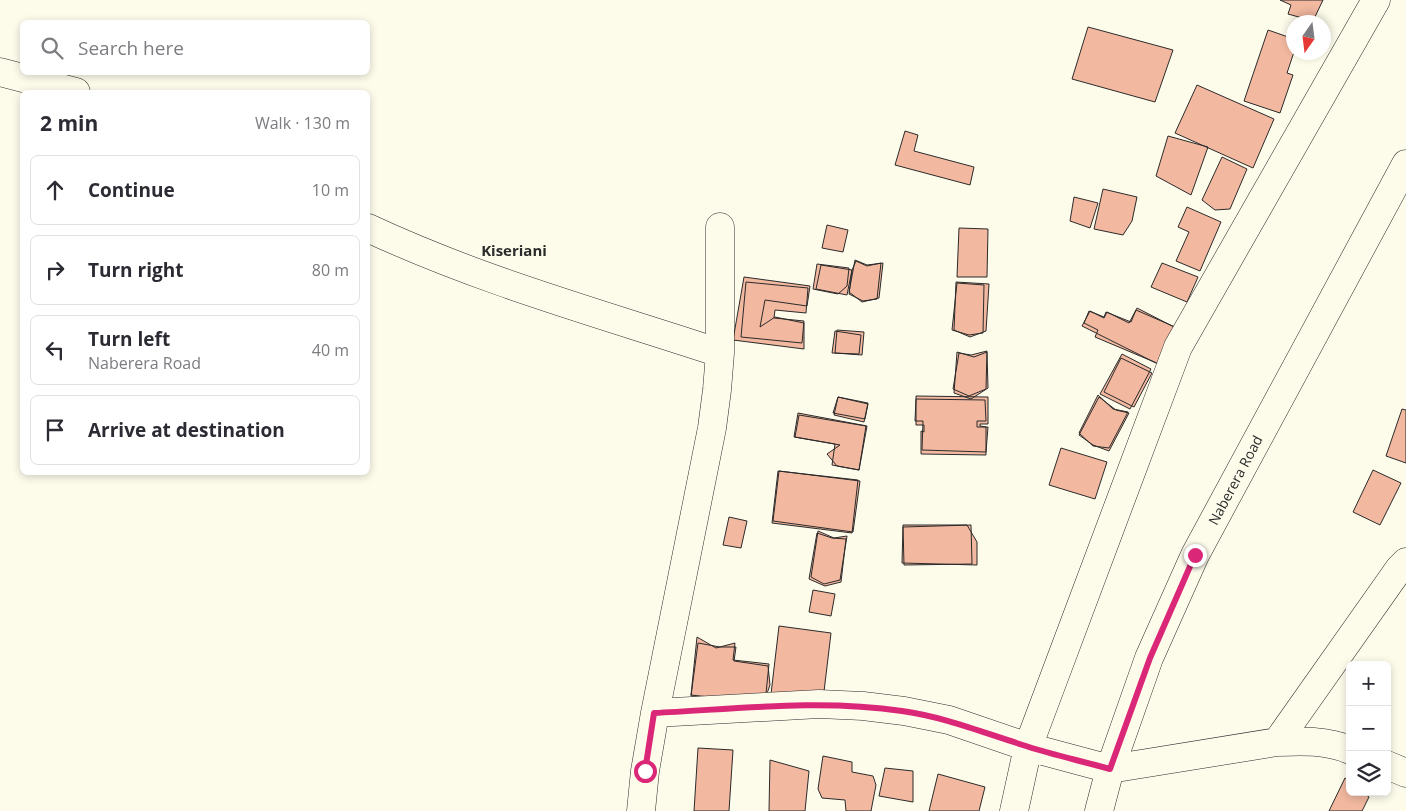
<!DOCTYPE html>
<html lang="en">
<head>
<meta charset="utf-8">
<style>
  :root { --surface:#fff; --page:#f2f2f3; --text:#2b2b33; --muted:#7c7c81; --line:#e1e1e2 }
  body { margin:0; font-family:"Open Sans",sans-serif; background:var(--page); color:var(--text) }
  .controls { position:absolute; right:15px; bottom:15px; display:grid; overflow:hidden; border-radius:8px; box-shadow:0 2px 8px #0003 }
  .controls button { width:45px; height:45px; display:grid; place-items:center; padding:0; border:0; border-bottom:1px solid var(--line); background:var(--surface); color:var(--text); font:25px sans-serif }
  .compass { position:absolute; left:1286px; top:15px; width:45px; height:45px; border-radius:50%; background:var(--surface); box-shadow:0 2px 8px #0003; rotate:194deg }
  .stop { position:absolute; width:15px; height:15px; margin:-11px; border:4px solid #db2777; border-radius:50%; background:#fff }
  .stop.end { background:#db2777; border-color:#fff; box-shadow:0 1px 5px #0008 }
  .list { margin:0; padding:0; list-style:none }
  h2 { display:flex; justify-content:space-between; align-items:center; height:65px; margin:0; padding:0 20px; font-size:21px }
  h2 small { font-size:16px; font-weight:400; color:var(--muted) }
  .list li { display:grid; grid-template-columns:32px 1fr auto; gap:15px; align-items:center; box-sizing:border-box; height:70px; margin:0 10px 10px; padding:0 10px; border:1px solid var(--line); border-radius:8px }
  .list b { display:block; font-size:19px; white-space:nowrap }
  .list p { margin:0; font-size:16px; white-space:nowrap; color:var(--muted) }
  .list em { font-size:16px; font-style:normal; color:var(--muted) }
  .icon { flex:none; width:28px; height:28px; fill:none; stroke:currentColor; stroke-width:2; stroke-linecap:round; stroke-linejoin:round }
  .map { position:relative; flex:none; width:1406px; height:811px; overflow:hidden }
  .search { position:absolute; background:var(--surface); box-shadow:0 2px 8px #0003; left:20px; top:20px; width:350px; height:55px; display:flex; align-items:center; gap:12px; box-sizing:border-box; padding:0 18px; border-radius:8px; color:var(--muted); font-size:19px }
  .panel { position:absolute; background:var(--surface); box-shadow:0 2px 8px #0003; left:20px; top:90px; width:350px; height:385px; border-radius:8px }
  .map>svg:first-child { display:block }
  .building { fill:#f2b8a0; stroke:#2b2b2b }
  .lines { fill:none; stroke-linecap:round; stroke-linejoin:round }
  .street-casing { stroke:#2b2b2b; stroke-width:29 }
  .secondary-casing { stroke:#2b2b2b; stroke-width:29 }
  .street { stroke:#fdfbea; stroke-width:28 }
  .secondary { stroke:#fdfbea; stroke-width:28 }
  .route { stroke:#db2777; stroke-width:6 }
  .labels { text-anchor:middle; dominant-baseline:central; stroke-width:4; stroke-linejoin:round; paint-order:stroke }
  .street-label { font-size:14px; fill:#2b2b2b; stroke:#fdfbea }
  .neighbourhood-label { font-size:15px; font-weight:bold; fill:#2b2b2b; stroke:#fdfbea }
</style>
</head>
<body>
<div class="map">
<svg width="1406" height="811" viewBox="0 0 1406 811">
  <rect width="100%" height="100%" fill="#fdfbea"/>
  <path class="building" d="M1280,0H1323L1313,21L1288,14L1291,5Z
    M1088,27L1173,50L1155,102L1072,79Z
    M1268,30L1294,39V52L1287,73L1293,75L1280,113L1244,101Z
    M1197,85L1274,119L1253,168L1175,133Z
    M905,131L918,135L914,151L974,167L970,185L895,165Z
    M1168,136L1208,147L1191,195L1156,176Z
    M1222,157L1247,169L1230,209L1215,210L1202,200Z
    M1103,189L1137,197L1132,221L1123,235L1094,229Z
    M1074,197L1098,203L1090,228L1070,221Z
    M1187,207L1221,222L1200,271L1176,261L1189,232L1178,227Z
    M827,225L848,230L843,252L822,248Z
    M959,228L988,229L987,277H957Z
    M855,260L867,265L883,263L879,298L862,302L849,292Z
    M856,261L867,266L881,263L877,299L863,301L849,294L852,270Z
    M1162,263L1198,277L1187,302L1151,287Z
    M817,264L849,268L847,286L838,294L813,289Z
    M821,265L852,270L847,295L816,289Z
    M744,277L810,286L807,306L765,300L760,327L775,317L804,323V349L733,340Z
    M746,282L808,288L806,313L775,310L774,318L804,321L802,343L741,337Z
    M956,282L989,284L986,331L970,337L954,330Z
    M957,283L984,285L983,333L969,335L952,330Z
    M1137,308L1176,328L1158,364L1082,326L1090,311L1104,318L1107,312L1129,323Z
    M1136,310L1175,327L1159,364L1095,337L1098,330L1084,323L1089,311L1104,317L1106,312L1131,322Z
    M837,330L864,332L862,355L835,353Z
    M835,331L861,335L859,354L832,353Z
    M987,351L986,389L969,396L953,389L959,353L971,355Z
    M957,352L974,357L987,352L988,388L971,399L954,393Z
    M1122,354L1151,369L1130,409L1100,394Z
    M1121,358L1152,373L1134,407L1104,392Z
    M1098,395L1113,409L1128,412L1109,448L1093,446L1079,433Z
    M916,396L988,397V424H980V426L986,427V455L921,454V431L924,432V425H916Z
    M838,397L868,403L864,422L834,415Z
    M838,397L868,404L865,419L833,413Z
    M1099,397L1116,410L1129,413L1109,451L1093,445L1079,435Z
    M916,399L985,400L986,421H977V427H988L986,452L922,450L923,421H915Z
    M1402,409L1406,410V463L1386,456Z
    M798,413L867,426L859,470L832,465L835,444L794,437Z
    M799,415L866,426L859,470L837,466L827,454L840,445L795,437Z
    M1061,448L1107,462L1095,499L1049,485Z
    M1373,470L1401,483L1380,525L1353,512Z
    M778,471L858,480L852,533L772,523Z
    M779,471L860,481L853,532L773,521Z
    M729,517L747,521L741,548L723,545Z
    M903,525H967L977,542V565L902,563Z
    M971,525L972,564L904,565L903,527Z
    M818,531L834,538L847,536L840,580L824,584L811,577Z
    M817,533L832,538L846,539L841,582L825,586L809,579Z
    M813,590L835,594L831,616L809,612Z
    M779,626L831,633L823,700L771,694Z
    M697,637L716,648L735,643L733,660L769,664L765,703L691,695Z
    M698,643L720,647H736L734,661L768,666L770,685L764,702L691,696Z
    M698,748L733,750L729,811H694Z
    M823,756L852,762V772L873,776L876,785L871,811H846L845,800L822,798L818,789Z
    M770,760L809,771L805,811H769Z
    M885,768L913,771V802L879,796Z
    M938,774L985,787L979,811H929Z
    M1345,778L1350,781V792H1363L1369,797L1362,811H1329Z"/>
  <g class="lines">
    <defs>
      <path id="street" d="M0,72L76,92
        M368,228C481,281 602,314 720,353
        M655,713L819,704L863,706L904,711L949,720L1028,747L1110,769L1277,742C1301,741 1327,740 1350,750
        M1277,742L1399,569L1406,562
        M1387,765L1406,773
        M641,811L645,771L655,713L712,428L717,390L720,353V227
        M1014,811L1028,747L1178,347L1376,0"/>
      <path id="secondary" d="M1099,811L1110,769L1149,658L1195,555L1406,164"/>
    </defs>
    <use href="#street" class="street-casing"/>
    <use href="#secondary" class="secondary-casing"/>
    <use href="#street" class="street"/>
    <use href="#secondary" class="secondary"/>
  </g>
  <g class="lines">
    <path class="route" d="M645,771L654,713C737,709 820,699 902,711C945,717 984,733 1026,746C1053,755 1082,761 1110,769L1150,658L1195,555"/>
  </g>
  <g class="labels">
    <g class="street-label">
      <text transform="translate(1235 480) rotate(-62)">Naberera Road</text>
    </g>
    <g class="neighbourhood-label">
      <text x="514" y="250">Kiseriani</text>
    </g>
  </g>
</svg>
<div class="controls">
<button>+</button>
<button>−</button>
<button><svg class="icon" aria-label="layers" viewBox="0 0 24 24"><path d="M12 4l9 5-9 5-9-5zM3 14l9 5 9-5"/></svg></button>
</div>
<svg class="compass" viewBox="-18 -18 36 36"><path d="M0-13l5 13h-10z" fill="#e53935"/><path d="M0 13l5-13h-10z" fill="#7c7c81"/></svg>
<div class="stop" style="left:645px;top:771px"></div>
<div class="stop end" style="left:1195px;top:555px"></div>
<div class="search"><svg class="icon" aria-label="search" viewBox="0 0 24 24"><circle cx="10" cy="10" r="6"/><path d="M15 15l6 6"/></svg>Search here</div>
<section class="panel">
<h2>2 min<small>Walk · 130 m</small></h2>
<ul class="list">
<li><svg class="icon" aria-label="ahead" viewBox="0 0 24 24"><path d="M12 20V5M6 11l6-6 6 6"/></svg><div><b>Continue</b></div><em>10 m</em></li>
<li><svg class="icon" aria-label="right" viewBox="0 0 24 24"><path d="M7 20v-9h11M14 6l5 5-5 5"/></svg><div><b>Turn right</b></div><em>80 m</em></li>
<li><svg class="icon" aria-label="left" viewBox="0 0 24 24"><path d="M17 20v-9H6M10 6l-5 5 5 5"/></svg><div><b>Turn left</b><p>Naberera Road</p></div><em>40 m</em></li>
<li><svg class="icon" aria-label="arrive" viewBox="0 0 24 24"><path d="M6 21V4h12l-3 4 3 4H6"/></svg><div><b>Arrive at destination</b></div></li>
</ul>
</section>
</div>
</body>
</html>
